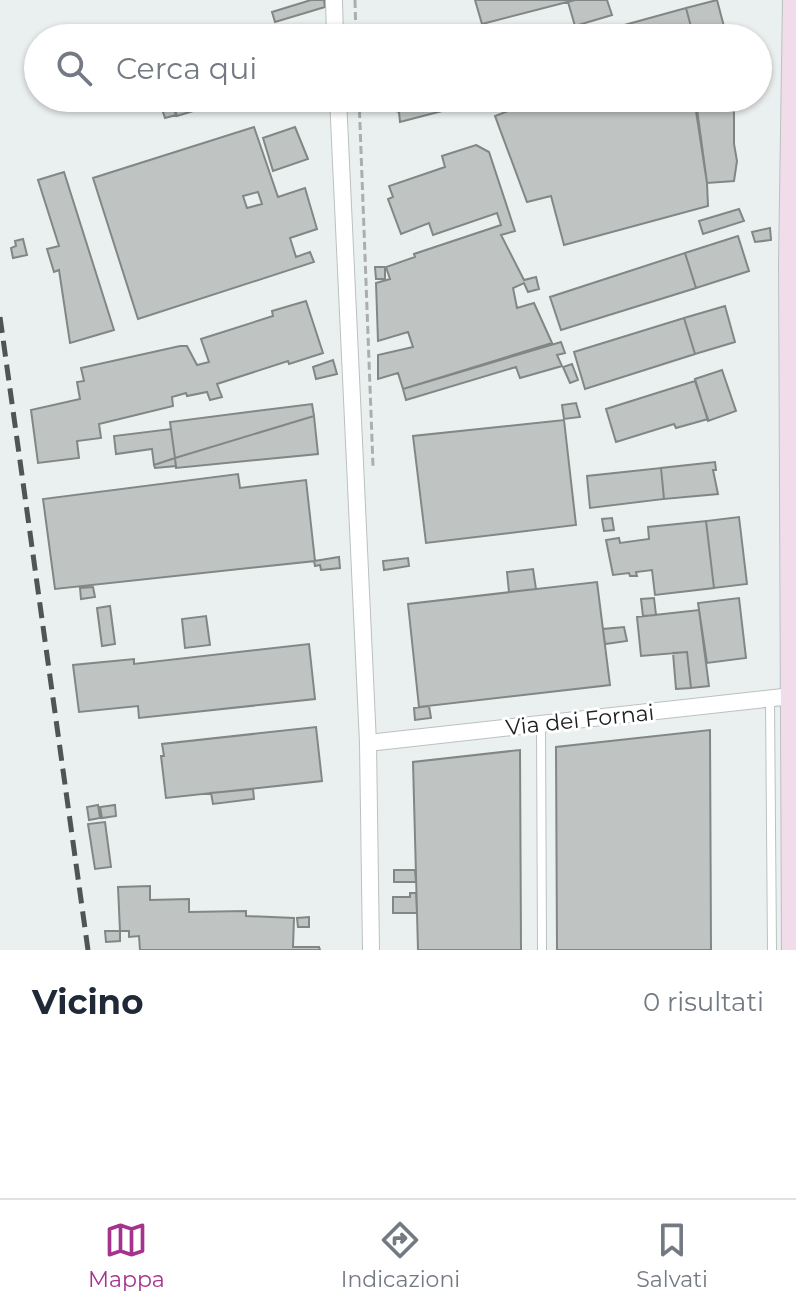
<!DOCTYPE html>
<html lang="it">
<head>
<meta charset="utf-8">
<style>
  :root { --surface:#fff; --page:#f6f6f7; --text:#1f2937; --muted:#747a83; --line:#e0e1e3; --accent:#a5338e }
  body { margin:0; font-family:Montserrat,sans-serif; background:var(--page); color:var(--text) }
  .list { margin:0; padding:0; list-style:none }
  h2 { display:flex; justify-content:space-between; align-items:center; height:104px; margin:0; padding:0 32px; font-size:34px }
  h2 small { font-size:26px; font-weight:400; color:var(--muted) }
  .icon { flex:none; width:44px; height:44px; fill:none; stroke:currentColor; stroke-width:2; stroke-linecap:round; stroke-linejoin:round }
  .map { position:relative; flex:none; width:796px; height:950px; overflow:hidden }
  .search { position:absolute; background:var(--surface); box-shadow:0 2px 6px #0004; left:24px; right:24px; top:24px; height:88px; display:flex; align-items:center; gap:20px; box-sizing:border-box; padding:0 28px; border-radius:44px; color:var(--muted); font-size:30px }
  .sheet { height:248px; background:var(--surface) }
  nav { display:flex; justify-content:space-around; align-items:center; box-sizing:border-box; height:112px; border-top:2px solid var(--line); background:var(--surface); font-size:22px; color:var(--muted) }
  nav a { display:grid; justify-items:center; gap:4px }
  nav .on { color:var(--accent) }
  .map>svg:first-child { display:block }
  .building { fill:#bfc4c3; stroke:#828786; stroke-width:2; fill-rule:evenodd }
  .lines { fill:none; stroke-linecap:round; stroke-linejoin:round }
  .lane-casing { stroke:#bbc1bf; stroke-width:10 }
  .street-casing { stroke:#bbc1bf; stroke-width:18 }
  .secondary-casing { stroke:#bbc1bf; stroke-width:24 }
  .path { stroke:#aaafae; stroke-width:3; stroke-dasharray:8 4; stroke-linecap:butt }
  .lane { stroke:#fff; stroke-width:8 }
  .street { stroke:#fff; stroke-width:16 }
  .secondary { stroke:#f1dceb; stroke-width:22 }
  .rail { stroke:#515454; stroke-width:5; stroke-dasharray:16 8; stroke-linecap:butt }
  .labels { text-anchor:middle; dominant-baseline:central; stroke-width:6; stroke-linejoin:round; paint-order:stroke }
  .street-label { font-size:22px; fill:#202222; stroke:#fff }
</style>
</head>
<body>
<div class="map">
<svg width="796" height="950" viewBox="0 0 796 950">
  <rect width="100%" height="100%" fill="#eaf0ef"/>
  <path class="building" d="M311,0H324L325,7L275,22L272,12Z
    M475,0H575L482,24Z
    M575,0H607L612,15L575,26L568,2Z
    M717,0L727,38H694L686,8Z
    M686,8L694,38H577Z
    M573,26L576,38H562L559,30Z
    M171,98H235L177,116Z
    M492,98L400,122L399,112L393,110L391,103L395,98Z
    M542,98H545L550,111L600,98H604L607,109L648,98H694L707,183L708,206L564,245L551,196L527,202L495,116Z
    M171,100L176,115L165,118L160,103Z
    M731,101L734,113V144L737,161L734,181L707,183L696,102Z
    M254,127L278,197L305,188L317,229L290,238L296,257L310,252L314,262L138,319L93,178ZM258,192L262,204L247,208L243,196Z
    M295,127L308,159L273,171L263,138Z
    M476,145L489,152L515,231L501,235L524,280L536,277L539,289L528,292L524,283L513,288L517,308L534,303L552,343L403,389L398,373L378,379V355L413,347L408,332L378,341L376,283L390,279L386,267L415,257L414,254L501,225L497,213L433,235L429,223L401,234L388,199L393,197L389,186L445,167L442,156Z
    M64,172L114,330L70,343L59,270L54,272L47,249L59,246L38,180Z
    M739,209L744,221L703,234L699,221Z
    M770,228L771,240L755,242L752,232Z
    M738,236L749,271L696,288L685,253Z
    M23,239L27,255L13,258L11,248L16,246L15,241Z
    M685,253L696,288L561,330L550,297Z
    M375,267H385V279H376Z
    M306,301L323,353L289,364L288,361L217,384L222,397L210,400L207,392L187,396L186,393L172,397L173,406L99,424L101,438L77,441L79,458L38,463L31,410L80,399L77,382L84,381L81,368L180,346H187L197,365L209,362L201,339L273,316L272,311Z
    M725,306L735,342L695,354L684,318Z
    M684,318L695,354L585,389L574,352Z
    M561,342L565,353L557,355L562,366L520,378L516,367L406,400L403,389Z
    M333,360L337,374L316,379L313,367Z
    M572,364L578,380L570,383L563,367Z
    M722,370L736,411L708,421L695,379Z
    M695,381L708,419L676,428L674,424L616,442L606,409Z
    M576,403L580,417L564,419L562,405Z
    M312,404L314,416L175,458L170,422Z
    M314,416L318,454L176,468L175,458Z
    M564,420L576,525L426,543L413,436Z
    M171,429L175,458L154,465L152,449L116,454L114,436Z
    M175,458L176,466L155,468L154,465Z
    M715,462L716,470H713L718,494L664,499L661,468Z
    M661,468L664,499L590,508L587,476Z
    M238,474L240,488L306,480L315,561L55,589L43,499Z
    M739,517L747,584L714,588L706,521Z
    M612,518L614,530L604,531L602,519Z
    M706,521L714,588L655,595L652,570L636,572L637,576H630L629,573L613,575L606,540L619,538L620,543L649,539L648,527Z
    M339,557L340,568L321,570L320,565L315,566L314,561Z
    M408,558L409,566L384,570L383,561Z
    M533,569L536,589L509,592L507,572Z
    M597,582L610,685L419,707L408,604Z
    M93,587L95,597L81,599L80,588Z
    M654,598L656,615L643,616L641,599Z
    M739,598L746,658L707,663L698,603Z
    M110,606L115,644L102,646L97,608Z
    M699,610L709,686L691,688L687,652L641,656L637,617Z
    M206,616L210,645L185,648L182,619Z
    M624,627L627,641L605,644L603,629Z
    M309,644L315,699L139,718L138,706L79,712L73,665L134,659V664Z
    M687,652L691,688L676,689L673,653Z
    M429,706L431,718L415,720L414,708Z
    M316,727L322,781L166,798L161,756H164L162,744Z
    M710,730L711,950H557L556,747Z
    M520,750L521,950H418L413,762Z
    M253,789L254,799L213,804L211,793Z
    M98,805L100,818L89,820L87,807Z
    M115,805L116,816L102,818L100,807Z
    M105,822L111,867L95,869L88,824Z
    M394,870H415L416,882H394Z
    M150,886V900L189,899V912L246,911V916L294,918L293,947H319L320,950H140L139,936L129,937V931H120V941L106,942L105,931H120L118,887Z
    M410,893H416L417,913H393V897H410Z
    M309,917V927H298L297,918Z"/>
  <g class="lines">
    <defs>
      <path id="lane" d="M770,699L772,950
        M541,724L542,950"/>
      <path id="street" d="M334,0L335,38
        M338,98L368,743L371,950
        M368,743L792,696"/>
      <path id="secondary" d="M793,950L790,263L794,0"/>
    </defs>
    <use href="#lane" class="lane-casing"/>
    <use href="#street" class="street-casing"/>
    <use href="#secondary" class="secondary-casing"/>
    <path class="path" d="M355,0L356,38
      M359,98L373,466"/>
    <use href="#lane" class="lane"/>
    <use href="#street" class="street"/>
    <use href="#secondary" class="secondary"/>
    <path class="rail" d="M0,317L88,950"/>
  </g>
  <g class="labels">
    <g class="street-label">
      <text transform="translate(580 720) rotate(-6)">Via dei Fornai</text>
    </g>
  </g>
</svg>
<div class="search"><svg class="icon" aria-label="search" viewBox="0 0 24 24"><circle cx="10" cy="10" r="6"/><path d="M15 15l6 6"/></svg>Cerca qui</div>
</div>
<section class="sheet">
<h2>Vicino<small>0 risultati</small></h2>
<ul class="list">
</ul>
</section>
<nav>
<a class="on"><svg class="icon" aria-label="map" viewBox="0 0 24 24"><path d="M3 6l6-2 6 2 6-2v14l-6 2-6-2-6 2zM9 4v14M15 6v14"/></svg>Mappa</a>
<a><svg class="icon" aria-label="directions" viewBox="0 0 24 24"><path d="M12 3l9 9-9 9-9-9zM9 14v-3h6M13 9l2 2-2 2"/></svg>Indicazioni</a>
<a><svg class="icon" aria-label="saved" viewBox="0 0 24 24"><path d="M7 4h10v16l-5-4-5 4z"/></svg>Salvati</a>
</nav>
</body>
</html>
